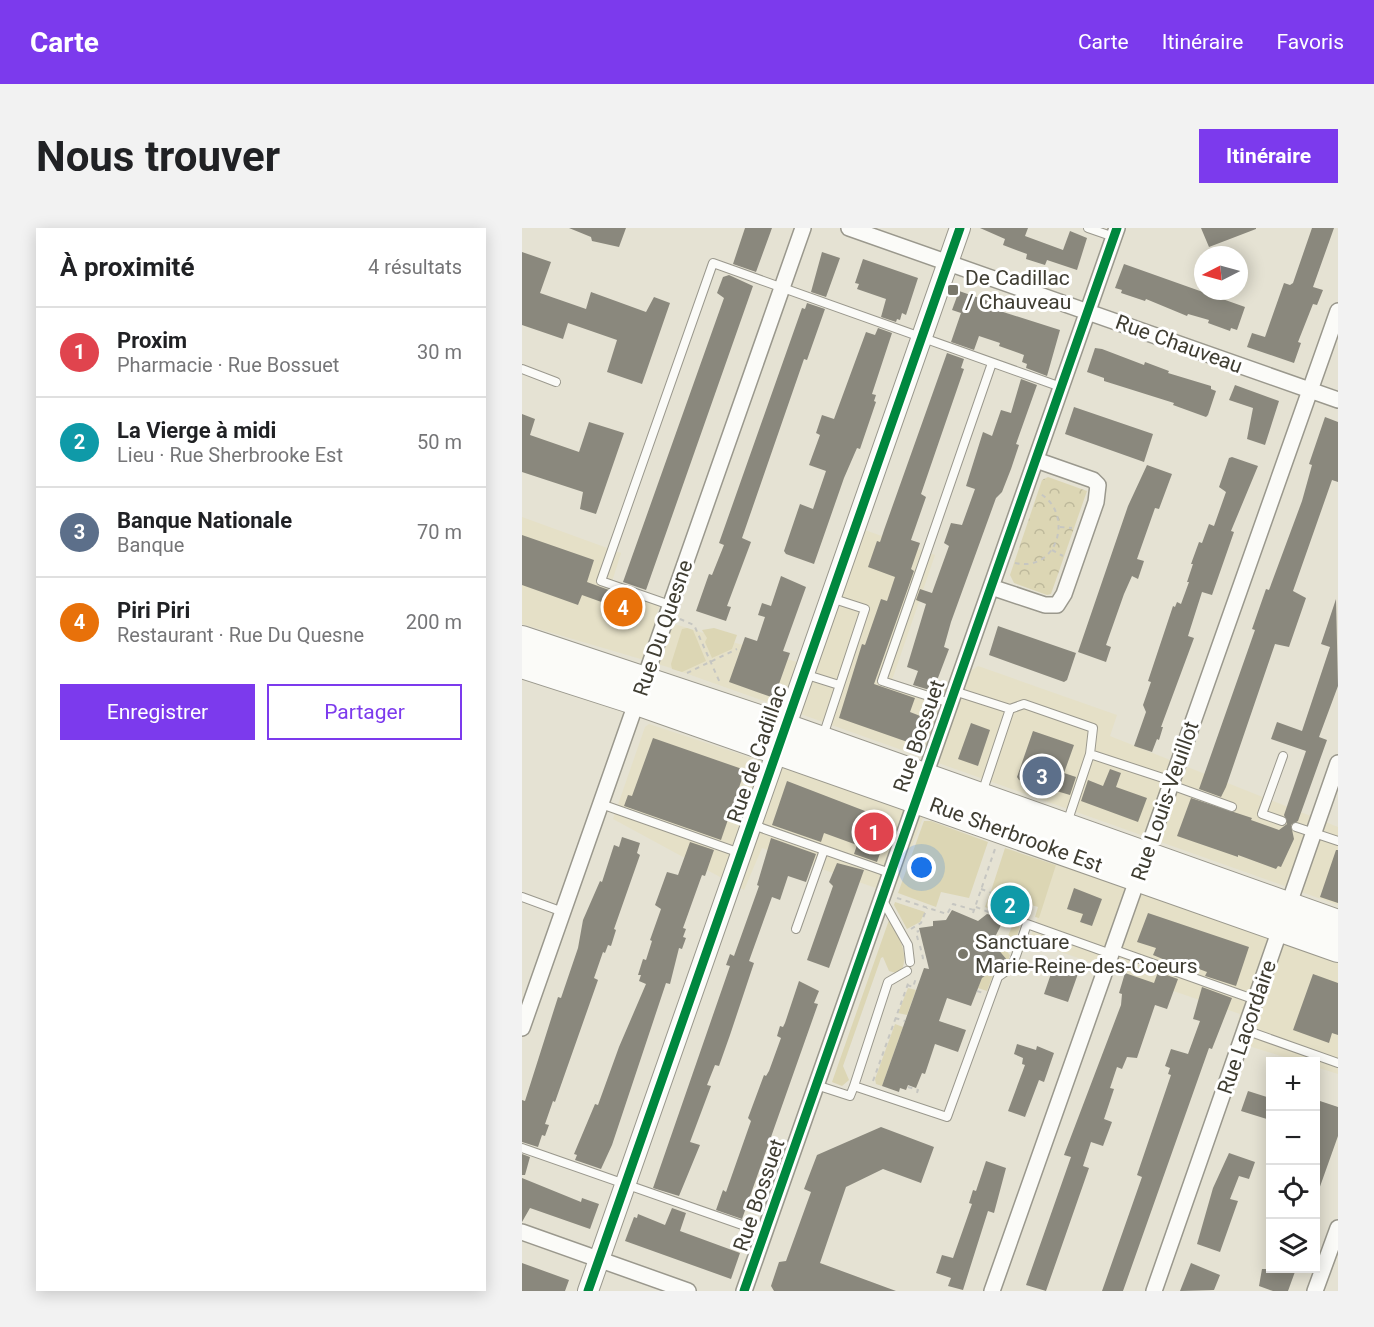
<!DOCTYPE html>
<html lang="fr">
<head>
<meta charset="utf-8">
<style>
  :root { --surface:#fff; --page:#f2f2f2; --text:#202124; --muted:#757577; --line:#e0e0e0; --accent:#7c3aed }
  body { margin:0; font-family:Roboto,sans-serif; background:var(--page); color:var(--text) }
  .controls { position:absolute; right:18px; bottom:18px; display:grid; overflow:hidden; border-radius:0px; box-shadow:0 3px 15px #0003 }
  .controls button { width:54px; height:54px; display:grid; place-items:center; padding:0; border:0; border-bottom:2px solid var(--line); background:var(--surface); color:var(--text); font:30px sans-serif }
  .compass { position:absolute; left:672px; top:18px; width:54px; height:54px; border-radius:50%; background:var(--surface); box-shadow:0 3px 15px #0003; rotate:264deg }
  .you { position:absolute; left:400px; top:640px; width:21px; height:21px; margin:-15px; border:4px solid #fff; border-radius:50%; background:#1a73e8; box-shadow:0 0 0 9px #1a73e833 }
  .badge { display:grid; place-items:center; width:39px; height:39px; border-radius:50%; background:var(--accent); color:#fff; font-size:20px; font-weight:700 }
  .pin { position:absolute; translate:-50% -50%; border:3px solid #fff; box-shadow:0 2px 6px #0006 }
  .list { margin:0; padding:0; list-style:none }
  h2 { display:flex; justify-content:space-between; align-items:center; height:78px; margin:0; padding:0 24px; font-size:26px }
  h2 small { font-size:20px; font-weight:400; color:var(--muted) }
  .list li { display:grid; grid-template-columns:39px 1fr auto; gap:18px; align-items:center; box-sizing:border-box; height:90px; padding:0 24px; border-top:2px solid var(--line) }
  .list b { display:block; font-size:22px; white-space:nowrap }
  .list p { margin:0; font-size:20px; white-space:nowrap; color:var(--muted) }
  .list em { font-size:20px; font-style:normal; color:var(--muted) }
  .actions { display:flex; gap:12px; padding:18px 24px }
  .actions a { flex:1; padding:14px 0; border:2px solid var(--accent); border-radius:0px; text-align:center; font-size:21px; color:var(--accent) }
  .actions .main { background:var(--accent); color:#fff }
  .icon { flex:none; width:33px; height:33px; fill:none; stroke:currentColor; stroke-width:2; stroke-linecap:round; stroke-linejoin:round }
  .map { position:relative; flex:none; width:816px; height:1063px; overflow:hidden; border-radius:0px }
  header { display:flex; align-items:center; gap:36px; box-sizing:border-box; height:84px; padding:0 30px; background:var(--accent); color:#fff }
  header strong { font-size:28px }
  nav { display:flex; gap:33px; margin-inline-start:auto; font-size:21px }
  .intro { display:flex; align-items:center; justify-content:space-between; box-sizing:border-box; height:144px; padding:0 36px }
  h1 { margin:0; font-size:42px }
  .button { padding:15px 27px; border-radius:0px; background:var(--accent); color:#fff; font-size:21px; font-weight:700 }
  main { display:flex; gap:36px; padding:0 36px }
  aside { flex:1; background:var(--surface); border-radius:0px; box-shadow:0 3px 15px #0003 }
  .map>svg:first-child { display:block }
  .built { fill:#e5e0c7 }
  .green { fill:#dcd6b4 }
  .forest { fill:url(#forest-crowns) }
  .building { fill:#8a887d }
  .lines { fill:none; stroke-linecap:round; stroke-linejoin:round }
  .service-casing { stroke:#9a988d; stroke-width:10 }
  .minor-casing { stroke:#9a988d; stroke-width:18 }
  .tertiary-casing { stroke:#9a988d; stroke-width:22 }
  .primary-casing { stroke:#9a988d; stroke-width:28 }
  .path { stroke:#c6c6c1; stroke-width:2; stroke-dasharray:4.5 4.5; stroke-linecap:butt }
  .service { stroke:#fbfbf8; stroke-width:8 }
  .minor { stroke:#fbfbf8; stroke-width:15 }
  .tertiary { stroke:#fbfbf8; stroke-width:20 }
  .primary { stroke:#fbfbf8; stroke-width:26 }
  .cycleway-casing { stroke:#fff; stroke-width:13 }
  .cycleway { stroke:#00873e; stroke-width:9 }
  .poi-dot { fill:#79776a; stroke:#fff; stroke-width:2 }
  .labels { text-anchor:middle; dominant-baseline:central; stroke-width:6; stroke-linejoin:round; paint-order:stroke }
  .poi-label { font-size:21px; fill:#3f3d32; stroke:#fff; text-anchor:start }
  .street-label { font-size:21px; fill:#3f3d32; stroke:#fff }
</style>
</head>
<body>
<header>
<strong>Carte</strong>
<nav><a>Carte</a><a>Itinéraire</a><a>Favoris</a></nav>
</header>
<div class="intro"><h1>Nous trouver</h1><a class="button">Itinéraire</a></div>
<main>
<aside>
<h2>À proximité<small>4 résultats</small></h2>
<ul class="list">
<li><span class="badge" style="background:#e0444e">1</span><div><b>Proxim</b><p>Pharmacie · Rue Bossuet</p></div><em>30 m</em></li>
<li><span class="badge" style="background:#0f9aa8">2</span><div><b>La Vierge à midi</b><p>Lieu · Rue Sherbrooke Est</p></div><em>50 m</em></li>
<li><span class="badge" style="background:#5c6f8a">3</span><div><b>Banque Nationale</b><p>Banque</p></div><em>70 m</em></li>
<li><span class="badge" style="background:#e8710a">4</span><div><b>Piri Piri</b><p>Restaurant · Rue Du Quesne</p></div><em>200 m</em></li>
</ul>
<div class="actions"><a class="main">Enregistrer</a><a>Partager</a></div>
</aside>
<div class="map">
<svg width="816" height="1063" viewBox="0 0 816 1063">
  <defs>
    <pattern id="forest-crowns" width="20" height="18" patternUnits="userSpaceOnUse" patternTransform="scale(1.5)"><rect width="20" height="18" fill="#dcd6b4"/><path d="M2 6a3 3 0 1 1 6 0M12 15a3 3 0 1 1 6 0" fill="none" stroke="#beb99b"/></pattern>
  </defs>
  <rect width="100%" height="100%" fill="#e5e2d3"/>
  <path class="built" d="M0,289L99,325L88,360L138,378L133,390L291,439L340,301L413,327L369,455L415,466L456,438L595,487L588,508L816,599V677L149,440L0,396Z
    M127,496L402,587L371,666L240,620L222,662L91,591L123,499Z
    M535,634L816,735V846L794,839V834L775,833L711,813L718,786L507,713Z"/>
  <path class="green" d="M165,400L171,402L184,433L160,444L150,441L149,436L160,401Z
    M192,400L215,407L210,421L190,430L183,414L185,410L180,402Z
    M402,593H409L466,614L447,670L419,664L414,679L376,665Z
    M483,620L534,637L517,690L513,689L516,679L506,676L500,694L463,679L468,665L485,683L494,678L492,672L489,674L486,669L479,675L469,663Z
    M373,674L403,684L398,694L385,701L372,677Z
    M367,692C376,708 387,723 380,742L374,745L367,743L361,729L359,730L321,838L327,852L320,858L310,854Z
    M491,696L498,699L490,722L483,715Z
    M478,716L488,727L486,733L472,744L465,763L456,760L460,750L484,732L475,720Z
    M386,760L394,762L385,787L376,785Z
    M373,796L381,799L360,858L354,856L353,851Z"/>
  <path class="forest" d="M526,249L565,263L529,366L525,367L492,355L488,347L520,252Z"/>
  <path class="building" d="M47,0H104L97,19L70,13L69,9Z
    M223,0H250L234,44L211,36Z
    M458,0H506L503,8L541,22L548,3L565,10L555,42L525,32L523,37L504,31L505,26L481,17L483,11Z
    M679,0H734V1L687,19Z
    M790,0H812L791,59L801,62L795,77L791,76L776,114L779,115L772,135L725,119L730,105L743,109L762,55L768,57L771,55Z
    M0,24L29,34L18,65L64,81L69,64L124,84L132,69L148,75L120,156L85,144L95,112L46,95L41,111L0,97Z
    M300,24L318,30L304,69L289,64Z
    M341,31L396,50L384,87L380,85L378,92L375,91L374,94L359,89L364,71L335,61L337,56L333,55Z
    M602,36L723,79L715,102L709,100L708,103L686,95L687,92L666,86L665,88L624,71L623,73L599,65L600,62L593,60Z
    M207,47L231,58L124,362L101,354L202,70L195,65L201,49Z
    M437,63L466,73L465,76L478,81V83L538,102L525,148L504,140L505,136L500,134L502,127L477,118L478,115L457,108L452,122L429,114L439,85L430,82Z
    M285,75L303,81L285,132L282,131L220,310L229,314L205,378L209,379L204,393L174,383L187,346L190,347L202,317L197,315L280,80L283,81Z
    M356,100L370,105L350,166L354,167L352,173L354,174L338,221L335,220L322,250L292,336L264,326L262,323L278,276L291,281L304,243L287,237L298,207L294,205L300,187L312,191L344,104L353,107Z
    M573,120L580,121L622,137L623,134L647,143L646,145L689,158V161L694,163L686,187L684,189L651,177L652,175L582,153V150L565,144Z
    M425,125L442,131L439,140L442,141L399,266L404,269L389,312L398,315L389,341L392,343L352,456L393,470L388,484L406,491L397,518L317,490L340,416L343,417L359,371L365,373L373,349L346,339L355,313L358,314L362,302Z
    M499,151L515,157L494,216L497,217L489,241L480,264L474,270L429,394L422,419L427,421L411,463L391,457L396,443L385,439L404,376L394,372L398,361L410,365L427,318L422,315L429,295L440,297L453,261L444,258L461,204L470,208L479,182L489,185Z
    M713,157L757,173L743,217L725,211L731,180L707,172Z
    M552,179L631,206L622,234L543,206Z
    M0,186L13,191L8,207L57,224L67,194L102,205L74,286L58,281L61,264L0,244Z
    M803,189L816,194V254L810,252L771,363L784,370L767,419L753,416L704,559L699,569L677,561L733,402L730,401L744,361L747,362L780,273L790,237L787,236Z
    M710,229L736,238L709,303L712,304L690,367L680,364L666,408L672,410L639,499H641L637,512L635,511L630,524L612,518L624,484L621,477L629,454L626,453L651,378L653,379L655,374L659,376L667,354H665L671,336H669L677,314L680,315L687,296L692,298L704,264L697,259L707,230Z
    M625,237L650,246L637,281L633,280L615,331L622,333L616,351L610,348L602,366L584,417L589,419L584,434L556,424L606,278Z
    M0,307L72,332L65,354L120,374L113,394L82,383L85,376L60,367L56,377L0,357Z
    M259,348L284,359L261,423L268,425L252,470L207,454L223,409L235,413L243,389L236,387L240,375L249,378Z
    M814,371L816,458L797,509L805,512L776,593L769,597L772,611L759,639L756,638L754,641L716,627V629L655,608L669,570L730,590L729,592L757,602L765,596L762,587L784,523L749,511L755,494L780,503L808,419L799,416Z
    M476,398L554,425L545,452L542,454L467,427Z
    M449,495L468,502L456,538L436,531Z
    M511,503L552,517L542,545L554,549L548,567L497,552L495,549Z
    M131,510L223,542L199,612L102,578L106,567L110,568Z
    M588,541L599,545L594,559L625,570L616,594L559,573L566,552L581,558Z
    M265,553L369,593L355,634L332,626L335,617L302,605L299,614L250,597Z
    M100,609L118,615L115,625L118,627L92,701L94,702L89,718L86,717L83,725L81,724L72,750L76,752L33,874L31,873L23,896L27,897L23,908L20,907L16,919L0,914V872L3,873L36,769L39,770L56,720L61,692L78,653L80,654L92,617L97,619Z
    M249,610L294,626L284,654L266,648L258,672L250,669L227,733L232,735L208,807L197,838L193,837L185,857L189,858L168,914L178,917L157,968L131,960L208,738L204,737L208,726L212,728L237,658L235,657Z
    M168,614L192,622L183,648L180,647L161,700L164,701L161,709L164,710L160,721L157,720L148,756L144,755L90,917L79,941L53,932L55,927L52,926L73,876L76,877L97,819L124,756L117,753L119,747H116L121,731L124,732L130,713L128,712L139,681L133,677L145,644L156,647Z
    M814,622H816V675L798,669Z
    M315,635L342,642L307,740L285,732L311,658L307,654Z
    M552,660L580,671L570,698L558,694L561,686L545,681Z
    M430,682L456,693L465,686L477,689L479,697L472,711L478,716L475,720L485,732L460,750L449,778L425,770L417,793L444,802L436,824L413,816L403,846L400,845L394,860L386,857L384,862L378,860L377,864L360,858L402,740L407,741L397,700L411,698V693L424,692Z
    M626,685L727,719L714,758L683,748L685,744L661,735L660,739L631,727L634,720L615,714Z
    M534,731L558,740L546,774L522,766Z
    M636,744L656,751L645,781L633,777L615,830L605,829L600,841L595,839L588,860L592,861L582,891L590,894L581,918L569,914L561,938L567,940L524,1063L504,1057L549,929L542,927L599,777L600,766L597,765L603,745L632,755Z
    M791,746L816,755V807L810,805L807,815L771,802Z
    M277,753L297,763L292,775L296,776L220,991L194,982L201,962L204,964L229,893L226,890L242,847L244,848L247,843L259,810L255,808L258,798L261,799L263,795Z
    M680,759L710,770L690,821L687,820L601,1063H580L620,949L615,947L649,847L646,846L648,840L643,838L649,821L666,826L678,793L671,791Z
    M495,816L514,822L515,818L532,825L522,854L517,852L503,889L486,883L503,837L500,836L501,830L492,826Z
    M726,863L748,870V892L719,883Z
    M798,873L816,879V908L795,967L794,888Z
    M359,899L412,919L399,955L361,941L324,959L298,1035L374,1063H252L249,1058L257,1034L264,1033L289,964L282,961L295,927Z
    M707,925L733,934L727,951L717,948L708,971L716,973L698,1024L675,1016L691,960Z
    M0,926L8,929L3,947H0Z
    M464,933L484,940L472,985L466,983L441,1062L426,1058L429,1050L414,1045L420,1027L431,1030L450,976L447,975L451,962L454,963Z
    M0,950L59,974L60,970L77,976L68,1001L8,980L0,994Z
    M150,980L164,985L158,1003L218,1025L209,1051L103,1013L112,989L115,990L116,986L143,997Z
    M0,1035L47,1052L43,1063H0Z
    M669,1035L698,1047L692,1062L658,1063Z
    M740,1041H774L766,1063H751L737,1058Z"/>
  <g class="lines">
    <defs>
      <path id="service" d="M566,0L592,9
        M0,141L34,154
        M148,377L79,353L191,35L539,159
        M282,446L317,457
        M432,463L488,481L502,476L571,500L568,526L650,553
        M428,475L360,453L470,135
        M301,508L343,381L309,370
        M649,557L710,579
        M460,565L488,481
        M79,576L218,625
        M760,593L740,586L761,528
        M545,595L568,526
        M231,597L368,645
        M774,599L816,613
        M0,669L41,684
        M360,671L386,717L388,734
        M274,701L302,622
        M590,721L734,772
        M723,802L816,835
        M294,857L328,868L332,858L425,889L476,749L490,739L505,696L589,726
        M332,858L366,754L385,743
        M0,920L243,1005"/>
      <path id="minor" d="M327,0L816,172
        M469,359L523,377H535L542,366L574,274L576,257L571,252L514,232
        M0,800L281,0
        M0,1004L166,1063
        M222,1063L595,0
        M470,1063L816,83
        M632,1063L816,535
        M793,1063L816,1000"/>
      <path id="tertiary" d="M66,1063L438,0"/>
      <path id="primary" d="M0,411L264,499L816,695
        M0,437L115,474L816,721"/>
    </defs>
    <use href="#service" class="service-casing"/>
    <use href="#minor" class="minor-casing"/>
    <use href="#tertiary" class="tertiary-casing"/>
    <use href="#primary" class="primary-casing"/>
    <path class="path" d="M538,299L550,300
      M530,322L541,328
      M493,335C536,345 553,285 517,265
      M158,391L172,397L199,457
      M165,445L215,421
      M459,661L470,665L480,677L485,675
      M375,670L425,686L431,676L452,682
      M454,679L496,696
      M451,685L473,621
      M389,701L399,695L405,680
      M396,712L394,704L397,703
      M398,718L401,730L399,735
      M385,757L391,759L394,750
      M455,763L461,765
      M373,790L383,793
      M351,853L387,753
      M386,859L396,862L394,867"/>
    <use href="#service" class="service"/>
    <use href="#minor" class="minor"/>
    <use href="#tertiary" class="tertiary"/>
    <use href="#primary" class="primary"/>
    <defs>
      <path id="cycleway" d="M66,1063L438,0
        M222,1063L595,0"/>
    </defs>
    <use href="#cycleway" class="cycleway-casing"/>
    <use href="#cycleway" class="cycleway"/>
  </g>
  <g class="poi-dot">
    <rect x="425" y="56" width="12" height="12" rx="3"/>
    <circle cx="441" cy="726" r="6"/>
  </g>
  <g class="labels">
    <g class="poi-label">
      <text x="443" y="50">De Cadillac<tspan x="443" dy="24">/ Chauveau</tspan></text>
      <text x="453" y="714">Sanctuare<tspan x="453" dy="24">Marie-Reine-des-Coeurs</tspan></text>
    </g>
    <g class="street-label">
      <text transform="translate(657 116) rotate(20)">Rue Chauveau</text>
      <text transform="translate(141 400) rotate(-71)">Rue Du Quesne</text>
      <text transform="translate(397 508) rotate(-71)">Rue Bossuet</text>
      <text transform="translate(235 526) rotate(-71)">Rue de Cadillac</text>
      <text transform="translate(643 573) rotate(-71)">Rue Louis-Veuillot</text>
      <text transform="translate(494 607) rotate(20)">Rue Sherbrooke Est</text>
      <text transform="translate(725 799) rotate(-71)">Rue Lacordaire</text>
      <text transform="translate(237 967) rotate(-71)">Rue Bossuet</text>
    </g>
  </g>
</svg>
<div class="controls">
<button>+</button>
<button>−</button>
<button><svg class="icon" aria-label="locate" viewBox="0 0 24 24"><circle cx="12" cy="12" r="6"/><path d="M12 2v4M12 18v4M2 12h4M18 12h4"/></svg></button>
<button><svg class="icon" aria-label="layers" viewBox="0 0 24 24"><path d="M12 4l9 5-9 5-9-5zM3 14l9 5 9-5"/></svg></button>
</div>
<svg class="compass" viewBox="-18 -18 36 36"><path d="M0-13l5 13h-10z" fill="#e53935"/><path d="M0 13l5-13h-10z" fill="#757577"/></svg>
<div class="you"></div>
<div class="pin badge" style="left:352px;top:604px;background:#e0444e">1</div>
<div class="pin badge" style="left:488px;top:677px;background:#0f9aa8">2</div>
<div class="pin badge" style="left:520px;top:548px;background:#5c6f8a">3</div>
<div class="pin badge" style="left:101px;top:379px;background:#e8710a">4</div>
</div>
</main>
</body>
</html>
